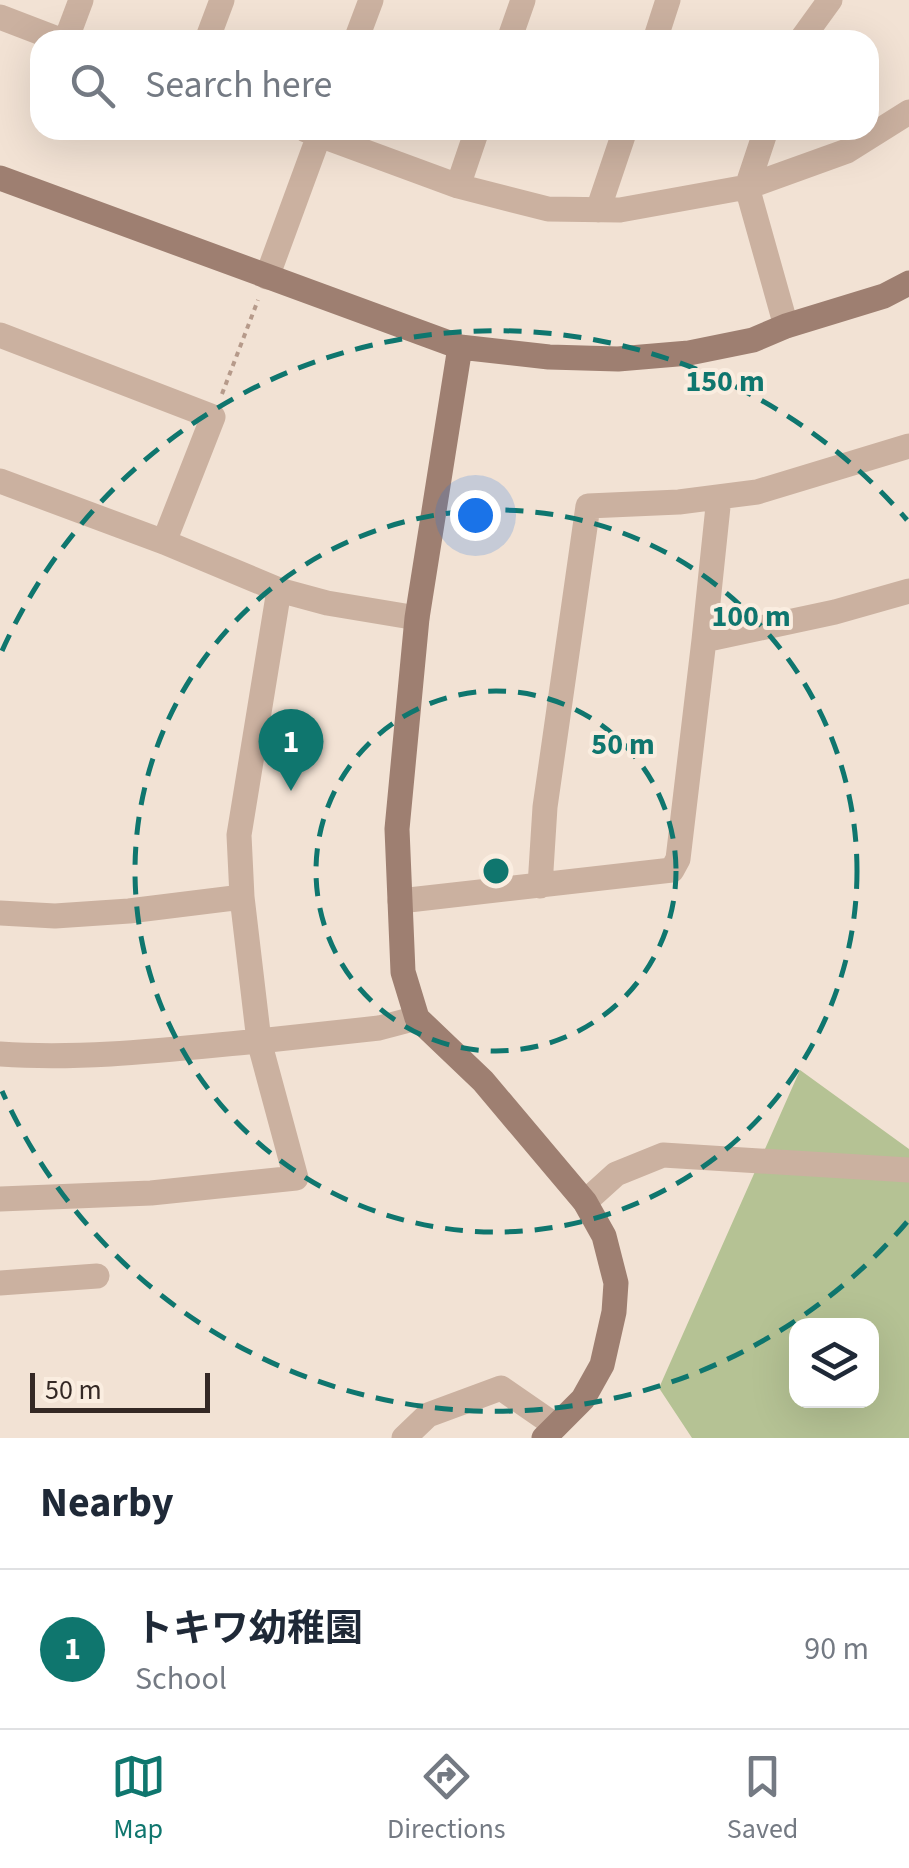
<!DOCTYPE html>
<html lang="en">
<head>
<meta charset="utf-8">
<style>
  :root { --surface:#fff; --page:#f2f2f3; --text:#1f2937; --muted:#747a83; --line:#e0e1e3; --accent:#0f766e }
  body { margin:0; font-family:"Source Sans 3","Noto Sans JP",sans-serif; background:var(--page); color:var(--text) }
  .controls { position:absolute; right:30px; bottom:30px; display:grid; overflow:hidden; border-radius:20px; box-shadow:0 10px 40px #0002 }
  .controls button { width:90px; height:90px; display:grid; place-items:center; padding:0; border:0; border-bottom:2px solid var(--line); background:var(--surface); color:var(--text); font:50px sans-serif }
  .scale { position:absolute; left:30px; bottom:25px; width:180px; box-sizing:border-box; padding-left:10px; border:5px solid #342824; border-top:0; font-size:28px; line-height:35px; white-space:nowrap; color:#342824; -webkit-text-stroke:8px #faede0; paint-order:stroke }
  .you { position:absolute; left:475px; top:515px; width:35px; height:35px; margin:-25px; border:8px solid #fff; border-radius:50%; background:#1a73e8; box-shadow:0 0 0 15px #1a73e833 }
  .badge { display:grid; place-items:center; width:65px; height:65px; border-radius:50%; background:var(--accent); color:#fff; font-size:32px; font-weight:700 }
  .pin { position:absolute; translate:-50% -82px; filter:drop-shadow(0 2px 5px #0008) }
  .pin::after { content:''; position:absolute; top:52px; width:35px; height:30px; background:inherit; clip-path:polygon(0 0,100% 0,50% 100%) }
  .list { margin:0; padding:0; list-style:none }
  h2 { display:flex; justify-content:space-between; align-items:center; height:130px; margin:0; padding:0 40px; font-size:42px }
  h2 small { font-size:32px; font-weight:400; color:var(--muted) }
  .list li { display:grid; grid-template-columns:65px 1fr auto; gap:30px; align-items:center; box-sizing:border-box; height:160px; padding:0 40px; border-top:2px solid var(--line) }
  .list b { display:block; font-size:38px; white-space:nowrap }
  .list p { margin:0; font-size:32px; white-space:nowrap; color:var(--muted) }
  .list em { font-size:32px; font-style:normal; color:var(--muted) }
  .icon { flex:none; width:55px; height:55px; fill:none; stroke:currentColor; stroke-width:2; stroke-linecap:round; stroke-linejoin:round }
  .map { position:relative; flex:none; width:909px; height:1438px; overflow:hidden }
  .search { position:absolute; background:var(--surface); box-shadow:0 10px 40px #0002; left:30px; right:30px; top:30px; height:110px; display:flex; align-items:center; gap:25px; box-sizing:border-box; padding:0 35px; border-radius:30px; color:var(--muted); font-size:38px }
  .sheet { height:290px; background:var(--surface) }
  nav { display:flex; justify-content:space-around; align-items:center; box-sizing:border-box; height:140px; border-top:2px solid var(--line); background:var(--surface); font-size:28px; color:var(--muted) }
  nav a { display:grid; justify-items:center; gap:5px }
  nav .on { color:var(--accent) }
  .map>svg:first-child { display:block }
  .green { fill:#b5c294; fill-rule:evenodd }
  .lines { fill:none; stroke-linecap:round; stroke-linejoin:round }
  .path { stroke:#b69a8a; stroke-width:4; stroke-dasharray:5 5; stroke-linecap:butt }
  .street { stroke:#cbb1a0; stroke-width:25 }
  .secondary { stroke:#9e7f71; stroke-width:25 }
  .ring { fill:none; stroke:#0f766e; stroke-width:5; stroke-dasharray:18 12 }
  .centre { fill:#0f766e; stroke:#faede0; stroke-width:5 }
  .ring-label { font-size:30px; text-anchor:middle; font-weight:bold; fill:#0f766e; stroke:#faede0; stroke-width:8; stroke-linejoin:round; paint-order:stroke }
</style>
</head>
<body>
<div class="map">
<svg width="909" height="1438" viewBox="0 0 909 1438">
  <rect width="100%" height="100%" fill="#f2e2d4"/>
  <path class="green" d="M800,1070L909,1149V1438H692L659,1388ZM796,1326H872V1400H796Z"/>
  <g class="lines">
    <path class="path" d="M222,394L258,300"/>
    <path class="street" d="M0,17L60,40
      M66,40L81,0
      M207,40L222,0
      M356,40L371,0
      M509,40L523,0
      M655,40L668,0
      M801,40L830,0
      M306,130L458,186L548,209L620,210L747,187L847,151L909,112
      M766,130L747,187L786,326
      M458,186L477,130
      M598,210L625,130
      M267,277L321,130
      M0,335L213,417L164,542
      M0,481L164,542L279,590L327,603L417,618
      M704,640L719,497
      M540,886L545,807L588,506L679,502L757,492L909,446
      M242,897L239,835L279,590
      M400,901L672,870L678,859L704,640L835,612L909,591
      M0,913L55,916L129,911L242,897L259,1041L379,1028L417,1018
      M0,1054C86,1060 173,1049 259,1041L296,1178L151,1193L0,1199
      M585,1202L616,1174L663,1155L909,1170
      M0,1283L97,1276
      M404,1438L428,1415L501,1388L556,1426"/>
    <path class="secondary" d="M0,178L460,347L549,357L618,359L689,353L753,340L786,326L884,296L909,283
      M460,347L417,618L397,829L403,972L417,1018L483,1081L585,1202L604,1236L616,1283L614,1312L602,1365L583,1399L544,1438"/>
  </g>
  <g class="ring">
    <circle cx="496" cy="871" r="180"/>
    <circle cx="496" cy="871" r="361"/>
    <path d="M907 1222A541 541 0 0 1 2 1091M2 651A541 541 0 0 1 907 520"/>
  </g>
  <circle cx="496" cy="871" r="15" class="centre"/>
  <g class="ring-label">
    <text x="725" y="391">150 m</text>
    <text x="751" y="626">100 m</text>
    <text x="623" y="754">50 m</text>
  </g>
</svg>
<div class="controls">
<button><svg class="icon" aria-label="layers" viewBox="0 0 24 24"><path d="M12 4l9 5-9 5-9-5zM3 14l9 5 9-5"/></svg></button>
</div>
<div class="scale">50 m</div>
<div class="you"></div>
<div class="pin badge" style="left:291px;top:791px">1</div>
<div class="search"><svg class="icon" aria-label="search" viewBox="0 0 24 24"><circle cx="10" cy="10" r="6"/><path d="M15 15l6 6"/></svg>Search here</div>
</div>
<section class="sheet">
<h2>Nearby<small></small></h2>
<ul class="list">
<li><span class="badge">1</span><div><b>トキワ幼稚園</b><p>School</p></div><em>90 m</em></li>
</ul>
</section>
<nav>
<a class="on"><svg class="icon" aria-label="map" viewBox="0 0 24 24"><path d="M3 6l6-2 6 2 6-2v14l-6 2-6-2-6 2zM9 4v14M15 6v14"/></svg>Map</a>
<a><svg class="icon" aria-label="directions" viewBox="0 0 24 24"><path d="M12 3l9 9-9 9-9-9zM9 14v-3h6M13 9l2 2-2 2"/></svg>Directions</a>
<a><svg class="icon" aria-label="saved" viewBox="0 0 24 24"><path d="M7 4h10v16l-5-4-5 4z"/></svg>Saved</a>
</nav>
</body>
</html>
